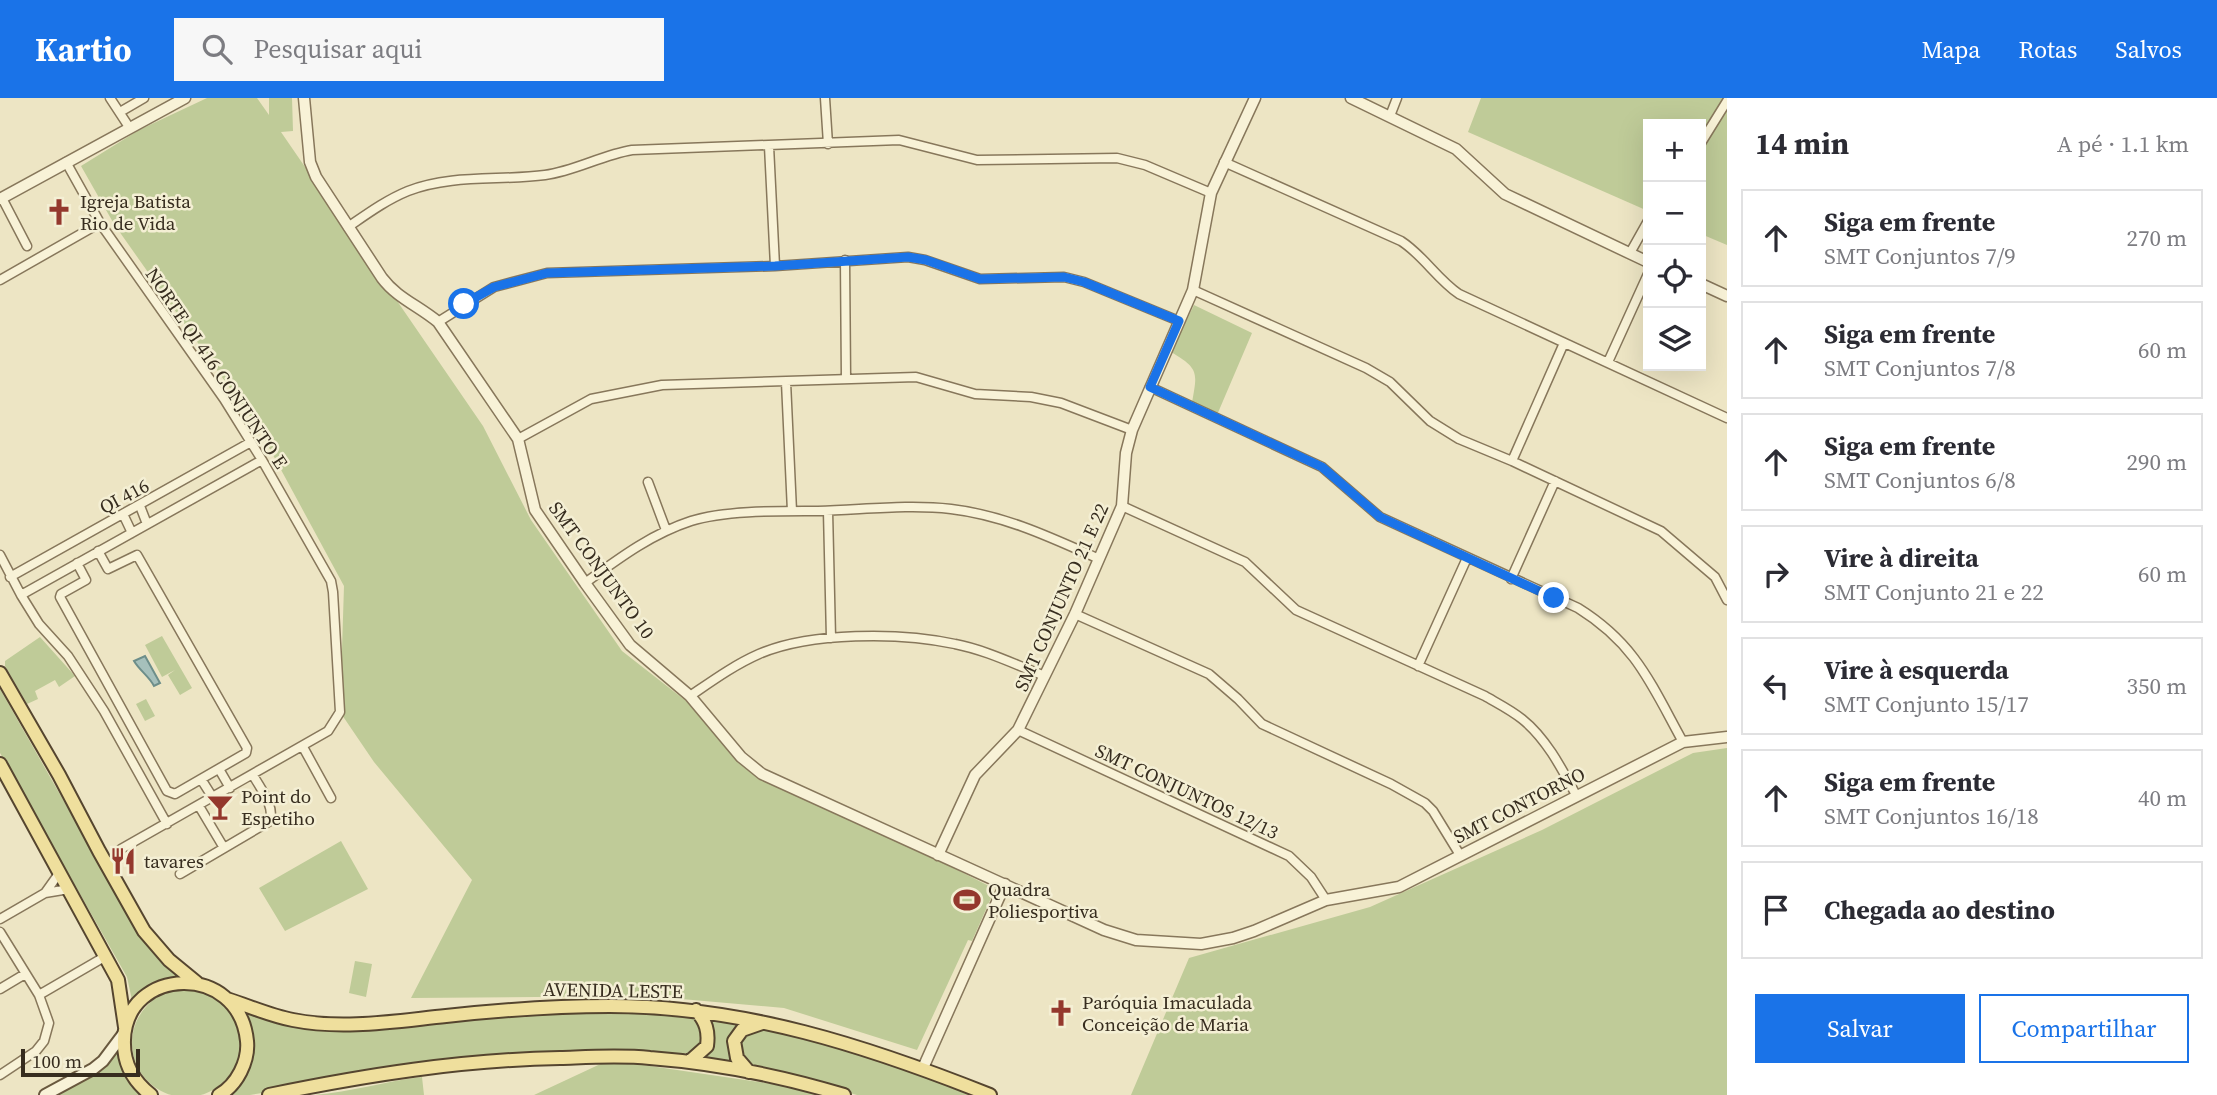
<!DOCTYPE html>
<html lang="pt">
<head>
<meta charset="utf-8">
<style>
  :root { --surface:#fff; --page:#f7f7f7; --text:#2b2b33; --muted:#7c7c81; --line:#e1e1e2; --accent:#1a73e8 }
  body { margin:0; font-family:"Source Serif 4",serif; background:var(--page); color:var(--text) }
  .controls { position:absolute; right:21px; top:21px; display:grid; overflow:hidden; border-radius:0px; box-shadow:0 7px 28px #0002 }
  .controls button { width:63px; height:63px; display:grid; place-items:center; padding:0; border:0; border-bottom:2px solid var(--line); background:var(--surface); color:var(--text); font:35px sans-serif }
  .scale { position:absolute; left:21px; bottom:18px; width:119px; box-sizing:border-box; padding-left:7px; border:4px solid #372d1f; border-top:0; font-size:19px; line-height:24px; white-space:nowrap; color:#372d1f; -webkit-text-stroke:5px #f4efd4; paint-order:stroke }
  .stop { position:absolute; width:21px; height:21px; margin:-16px; border:5px solid #1a73e8; border-radius:50%; background:#fff }
  .stop.end { background:#1a73e8; border-color:#fff; box-shadow:0 2px 7px #0008 }
  .list { margin:0; padding:0; list-style:none }
  h2 { display:flex; justify-content:space-between; align-items:center; height:91px; margin:0; padding:0 28px; font-size:30px }
  h2 small { font-size:23px; font-weight:400; color:var(--muted) }
  .list li { display:grid; grid-template-columns:46px 1fr auto; gap:21px; align-items:center; box-sizing:border-box; height:98px; margin:0 14px 14px; padding:0 14px; border:2px solid var(--line); border-radius:0px }
  .list b { display:block; font-size:26px; white-space:nowrap }
  .list p { margin:0; font-size:23px; white-space:nowrap; color:var(--muted) }
  .list em { font-size:23px; font-style:normal; color:var(--muted) }
  .actions { display:flex; gap:14px; padding:21px 28px }
  .actions a { flex:1; padding:16px 0; border:2px solid var(--accent); border-radius:0px; text-align:center; font-size:24px; color:var(--accent) }
  .actions .main { background:var(--accent); color:#fff }
  .icon { flex:none; width:38px; height:38px; fill:none; stroke:currentColor; stroke-width:2; stroke-linecap:round; stroke-linejoin:round }
  .map { position:relative; flex:none; width:1727px; height:997px; overflow:hidden }
  header { display:flex; align-items:center; gap:42px; box-sizing:border-box; height:98px; padding:0 35px; background:var(--accent); color:#fff }
  header strong { font-size:33px }
  nav { display:flex; gap:38px; margin-inline-start:auto; font-size:24px }
  .search { width:490px; height:63px; background:var(--page); display:flex; align-items:center; gap:18px; box-sizing:border-box; padding:0 24px; border-radius:0px; color:var(--muted); font-size:26px }
  main { display:flex }
  aside { flex:1; background:var(--surface) }
  .map>svg:first-child { display:block }
  .green { fill:#bfcb98 }
  .water { fill:#a6c0bb; stroke:#6d8e8a; stroke-width:2 }
  .lines { fill:none; stroke-linecap:round; stroke-linejoin:round }
  .minor-casing { stroke:#87775b; stroke-width:11 }
  .tertiary-casing { stroke:#87775b; stroke-width:13 }
  .secondary-casing { stroke:#69583e; stroke-width:14 }
  .primary-casing { stroke:#55452f; stroke-width:16 }
  .minor { stroke:#f8f2d7; stroke-width:8 }
  .tertiary { stroke:#f8f2d7; stroke-width:10 }
  .secondary { stroke:#f8f2d7; stroke-width:10 }
  .primary { stroke:#efdf9d; stroke-width:12 }
  .route { stroke:#1a73e8; stroke-width:9 }
  .labels { text-anchor:middle; dominant-baseline:central; stroke-width:5; stroke-linejoin:round; paint-order:stroke }
  .poi-label { font-size:19px; fill:#372d1f; stroke:#f4efd4; text-anchor:start }
  .street-label { font-size:19px; fill:#372d1f; stroke:#f4efd4 }
</style>
</head>
<body>
<header>
<strong>Kartio</strong>
<div class="search"><svg class="icon" aria-label="search" viewBox="0 0 24 24"><circle cx="10" cy="10" r="6"/><path d="M15 15l6 6"/></svg>Pesquisar aqui</div>
<nav><a>Mapa</a><a>Rotas</a><a>Salvos</a></nav>
</header>
<main>
<div class="map">
<svg width="1727" height="997" viewBox="0 0 1727 997">
  <rect width="100%" height="100%" fill="#ede5c4"/>
  <path class="green" d="M207,0H257L269,17V0H292L293,33L281,34L483,328L531,422L622,553L686,603L737,661L993,790L989,798L991,800L972,843L968,842L917,952L784,910L647,898L411,900L472,782L374,664L340,614L344,488L260,333L114,126L81,68L139,32Z
    M1481,0H1727V147L1701,136V26H1648V113L1468,34Z
    M1194,207L1252,235L1217,317L1192,305C1197,275 1200,271 1171,254Z
    M162,538L192,590L180,597L168,577L175,572L162,579L145,547Z
    M40,539L75,578L59,589L55,582L35,593L38,601L27,606L5,568V563Z
    M0,591L132,823L163,864L184,881L133,907L127,879L0,655Z
    M146,601L155,618L145,623L136,606Z
    M1727,650V997H1131L1189,860L1370,809L1542,732L1693,655Z
    M341,743L368,791L285,833L259,790Z
    M355,863L372,866L366,899L349,895Z
    M132 945a54 54 0 1 1 108 0a54 54 0 1 1-108 0Z
    M230,903L322,922L609,913L688,916L707,921L711,934L695,954L676,957L453,965L250,997H221L247,953Z
    M708,920L764,926L919,974L975,997H857L829,989L678,958L695,955L707,947Z
    M122,939L123,964L148,997H44L92,971Z
    M609,962L827,994L833,997H534Z
    M422,979L424,997H314C351,994 386,983 422,979Z"/>
  <path class="water" d="M145,558L160,585L154,588C149,578 140,573 134,563Z"/>
  <g class="lines">
    <defs>
      <path id="minor" d="M110,0L129,29
        M825,0L828,46
        M120,14L144,0
        M1390,18L1397,0
        M1701,45L1727,3
        M769,48L775,168
        M66,64L100,125L224,301L262,362L331,483L333,494L340,614L328,633L121,751L108,768
        M1224,64L1401,143C1423,157 1437,181 1459,196L1727,320
        M2,100L27,148
        M348,129C367,116 386,102 408,93C452,76 499,83 545,77C575,73 602,57 632,52L899,42L977,62L1117,60L1145,67L1211,95
        M1630,155L1648,123
        M845,162L846,281
        M0,182L100,125
        M1193,192L1366,270L1390,284L1430,323L1459,341L1512,363L1661,433L1715,479L1727,502
        M438,224L494,189L547,175L775,168L908,159L925,162L980,181L1064,179L1084,184L1179,223
        M1608,264L1648,176
        M786,284L792,413
        M1150,289L1322,369L1380,419L1578,510C1636,546 1651,586 1683,644
        M518,341L591,301L662,287L916,279L975,296L1031,299L1061,305L1132,332
        M1512,363L1564,245
        M648,384L666,432
        M140,408L147,426
        M1122,408L1245,464L1296,512L1485,598C1497,605 1511,612 1522,621C1546,640 1562,671 1576,697
        M828,413L831,540
        M123,416L132,435
        M0,457L21,497L39,526L68,558L104,613L167,726
        M77,465L86,482L61,496L60,499L167,693L175,696L246,655L247,650L137,457L108,471L98,453
        M10,479L251,344
        M1511,481L1555,383
        M585,485C618,461 651,436 691,423C725,412 781,413 818,413C862,412 907,406 951,411C1003,417 1050,439 1097,460
        M21,497L262,362
        M1075,516L1209,576L1238,601L1262,626L1391,686L1425,705L1433,713L1460,757
        M1418,568L1467,460
        M690,598C712,583 734,567 759,556C810,534 900,534 955,546C986,552 1016,567 1045,578
        M1018,632L1289,758L1311,779L1326,802
        M303,649L331,700
        M219,671L230,690
        M201,681L213,700
        M199,708L224,750
        M180,776L270,723C275,708 260,690 253,677
        M45,795L60,774
        M0,821L45,795L69,791
        M0,834L39,897L49,925L44,943L36,953L0,977
        M0,891L25,876
        M39,897L106,858"/>
      <path id="tertiary" d="M304,0L310,64L316,79L382,180C397,200 419,208 438,224L518,341L535,412L585,485L630,547L690,598L741,659L762,676L1104,832L1136,842L1201,846L1233,840L1254,833L1326,802L1399,789L1683,644L1727,639
        M1351,0L1456,51L1505,96L1648,164
        M0,101L185,0
        M1701,186L1727,198
        M938,757L975,677L1018,632L1075,516L1122,408L1126,355L1132,332L1193,192L1211,95L1255,0
        M923,970L1005,786"/>
      <path id="secondary" d="M45,997L93,971L103,963L124,935"/>
      <path id="primary" d="M0,575L59,677L99,753L144,833L169,862L197,885
        M0,666L118,882L125,929
        M227,901C249,908 271,918 293,922C343,932 396,923 446,918C501,912 555,908 610,908C744,908 867,948 990,997
        M689,964L707,948C709,933 706,924 696,912
        M749,974L737,960L734,943L742,932L762,925
        M151,997C133,983 123,966 124,942C126,868 239,864 247,943C249,963 237,987 219,997
        M269,997C366,977 461,962 560,960C590,959 620,957 650,960C715,965 781,978 844,997"/>
    </defs>
    <use href="#minor" class="minor-casing"/>
    <use href="#tertiary" class="tertiary-casing"/>
    <use href="#secondary" class="secondary-casing"/>
    <use href="#primary" class="primary-casing"/>
    <use href="#minor" class="minor"/>
    <use href="#tertiary" class="tertiary"/>
    <use href="#secondary" class="secondary"/>
    <use href="#primary" class="primary"/>
  </g>
  <g class="lines">
    <path class="route" d="M464,206L494,189L547,175L775,168L908,159L926,162L980,181L1064,179L1084,184L1179,223L1150,289L1322,369L1380,419L1554,500"/>
  </g>
  <defs>
    <symbol id="church-bare" viewBox="-9 -9 18 18"><path d="M-1.2-6h2.4v3.5h3.3v2.4h-3.3V6h-2.4V-.1h-3.3v-2.4h3.3Z" fill="#94382d" stroke="#f4efd4" stroke-width="2.5" paint-order="stroke"/></symbol>
    <symbol id="bar-bare" viewBox="-9 -9 18 18"><path d="M-6-5H6L.8 .8V4.5H3.5V6h-7V4.5H-.8V.8Z" fill="#94382d" stroke="#f4efd4" stroke-width="2.5" paint-order="stroke"/></symbol>
    <symbol id="restaurant-bare" viewBox="-9 -9 18 18"><path d="M-5-6h1v4h1v-4h1v4h1v-4h1v5L-1.5 .5V6h-2V.5L-5-1ZM5-6V6H3V1.5H1.5Q1.5-4 5-6Z" fill="#94382d" stroke="#f4efd4" stroke-width="2.5" paint-order="stroke"/></symbol>
    <symbol id="stadium-bare" viewBox="-9 -9 18 18"><path d="M0-5a6.5 5 0 1 0 0 10a6.5 5 0 1 0 0-10ZM-3.5-1.8h7v3.6h-7Z" fill="#94382d" stroke="#f4efd4" stroke-width="2.5" paint-order="stroke"/></symbol>
  </defs>
  <g fill-rule="evenodd">
    <use href="#church-bare" x="40" y="95" width="38" height="38"/>
    <use href="#bar-bare" x="201" y="690" width="38" height="38"/>
    <use href="#restaurant-bare" x="104" y="744" width="38" height="38"/>
    <use href="#stadium-bare" x="948" y="783" width="38" height="38"/>
    <use href="#church-bare" x="1042" y="896" width="38" height="38"/>
  </g>
  <g class="labels">
    <g class="poi-label">
      <text x="80" y="103">Igreja Batista<tspan x="80" dy="22">Rio de Vida</tspan></text>
      <text x="241" y="698">Point do<tspan x="241" dy="22">Espetiho</tspan></text>
      <text x="144" y="763">tavares</text>
      <text x="988" y="791">Quadra<tspan x="988" dy="22">Poliesportiva</tspan></text>
      <text x="1082" y="904">Paróquia Imaculada<tspan x="1082" dy="22">Conceição de Maria</tspan></text>
    </g>
    <g class="street-label">
      <text transform="translate(217 270) rotate(56)">NORTE QI 416 CONJUNTO E</text>
      <text transform="translate(124 398) rotate(-28)">QI 416</text>
      <text transform="translate(602 472) rotate(54)">SMT CONJUNTO 10</text>
      <text transform="translate(1061 499) rotate(-66)">SMT CONJUNTO 21 E 22</text>
      <text transform="translate(1187 693) rotate(25)">SMT CONJUNTOS 12/13</text>
      <text transform="translate(1519 707) rotate(-27)">SMT CONTORNO</text>
      <text transform="translate(613 892) rotate(1)">AVENIDA LESTE</text>
    </g>
  </g>
</svg>
<div class="controls">
<button>+</button>
<button>−</button>
<button><svg class="icon" aria-label="locate" viewBox="0 0 24 24"><circle cx="12" cy="12" r="6"/><path d="M12 2v4M12 18v4M2 12h4M18 12h4"/></svg></button>
<button><svg class="icon" aria-label="layers" viewBox="0 0 24 24"><path d="M12 4l9 5-9 5-9-5zM3 14l9 5 9-5"/></svg></button>
</div>
<div class="scale">100 m</div>
<div class="stop" style="left:464px;top:206px"></div>
<div class="stop end" style="left:1554px;top:500px"></div>
</div>
<aside>
<h2>14 min<small>A pé · 1.1 km</small></h2>
<ul class="list">
<li><svg class="icon" aria-label="ahead" viewBox="0 0 24 24"><path d="M12 20V5M6 11l6-6 6 6"/></svg><div><b>Siga em frente</b><p>SMT Conjuntos 7/9</p></div><em>270 m</em></li>
<li><svg class="icon" aria-label="ahead" viewBox="0 0 24 24"><path d="M12 20V5M6 11l6-6 6 6"/></svg><div><b>Siga em frente</b><p>SMT Conjuntos 7/8</p></div><em>60 m</em></li>
<li><svg class="icon" aria-label="ahead" viewBox="0 0 24 24"><path d="M12 20V5M6 11l6-6 6 6"/></svg><div><b>Siga em frente</b><p>SMT Conjuntos 6/8</p></div><em>290 m</em></li>
<li><svg class="icon" aria-label="right" viewBox="0 0 24 24"><path d="M7 20v-9h11M14 6l5 5-5 5"/></svg><div><b>Vire à direita</b><p>SMT Conjunto 21 e 22</p></div><em>60 m</em></li>
<li><svg class="icon" aria-label="left" viewBox="0 0 24 24"><path d="M17 20v-9H6M10 6l-5 5 5 5"/></svg><div><b>Vire à esquerda</b><p>SMT Conjunto 15/17</p></div><em>350 m</em></li>
<li><svg class="icon" aria-label="ahead" viewBox="0 0 24 24"><path d="M12 20V5M6 11l6-6 6 6"/></svg><div><b>Siga em frente</b><p>SMT Conjuntos 16/18</p></div><em>40 m</em></li>
<li><svg class="icon" aria-label="arrive" viewBox="0 0 24 24"><path d="M6 21V4h12l-3 4 3 4H6"/></svg><div><b>Chegada ao destino</b></div></li>
</ul>
<div class="actions"><a class="main">Salvar</a><a>Compartilhar</a></div>
</aside>
</main>
</body>
</html>
